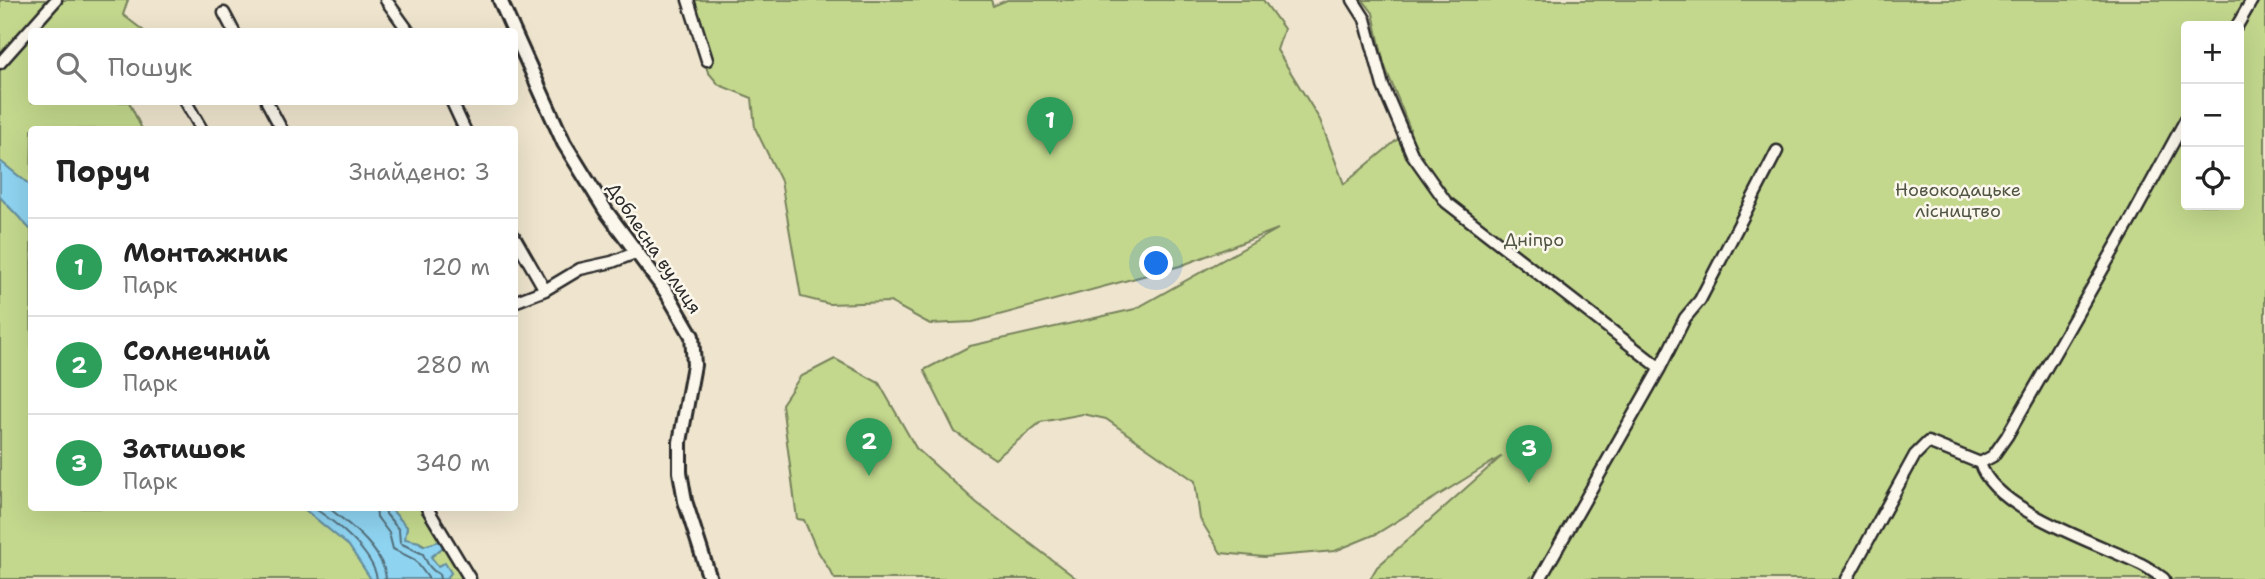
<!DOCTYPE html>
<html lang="uk">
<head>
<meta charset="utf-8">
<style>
  :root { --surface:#fff; --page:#f6f6f6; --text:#222; --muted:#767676; --line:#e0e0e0; --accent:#1a73e8 }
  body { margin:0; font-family:"Shantell Sans",sans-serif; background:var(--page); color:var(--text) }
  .controls { position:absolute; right:21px; top:21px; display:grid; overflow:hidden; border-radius:7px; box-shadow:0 7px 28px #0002 }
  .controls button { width:63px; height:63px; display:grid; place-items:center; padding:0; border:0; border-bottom:2px solid var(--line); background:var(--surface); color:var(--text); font:35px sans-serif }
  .you { position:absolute; left:1157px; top:264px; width:24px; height:24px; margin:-18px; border:5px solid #fff; border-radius:50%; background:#1a73e8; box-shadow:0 0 0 10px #1a73e833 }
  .badge { display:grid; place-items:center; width:46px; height:46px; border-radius:50%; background:var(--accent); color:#fff; font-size:23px; font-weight:700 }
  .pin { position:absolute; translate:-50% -58px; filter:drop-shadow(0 2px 4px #0008) }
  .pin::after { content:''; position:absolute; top:37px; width:24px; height:21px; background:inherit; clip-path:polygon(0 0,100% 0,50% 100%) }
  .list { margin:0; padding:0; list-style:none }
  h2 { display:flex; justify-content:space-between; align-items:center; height:91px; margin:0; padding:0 28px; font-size:30px }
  h2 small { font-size:23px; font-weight:400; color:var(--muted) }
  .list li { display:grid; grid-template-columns:46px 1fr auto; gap:21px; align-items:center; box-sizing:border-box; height:98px; padding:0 28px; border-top:2px solid var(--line) }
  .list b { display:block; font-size:26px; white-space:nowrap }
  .list p { margin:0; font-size:23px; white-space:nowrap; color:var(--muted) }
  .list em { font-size:23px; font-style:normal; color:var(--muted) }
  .icon { flex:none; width:38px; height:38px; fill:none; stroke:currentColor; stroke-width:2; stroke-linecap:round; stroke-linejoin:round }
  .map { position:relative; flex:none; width:2265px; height:579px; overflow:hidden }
  .search { position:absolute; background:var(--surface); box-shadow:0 7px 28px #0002; left:28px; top:28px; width:490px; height:77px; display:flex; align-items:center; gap:18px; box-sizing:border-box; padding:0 24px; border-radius:7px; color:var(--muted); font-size:26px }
  .panel { position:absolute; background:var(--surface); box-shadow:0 7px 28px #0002; left:28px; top:126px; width:490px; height:385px; border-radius:7px }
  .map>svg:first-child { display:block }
  .green { fill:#c3d88d; stroke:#77825c; stroke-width:2; fill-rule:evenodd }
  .water { fill:#8ed3f0; stroke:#6690a1; stroke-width:2 }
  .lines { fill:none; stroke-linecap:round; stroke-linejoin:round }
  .shore { stroke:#536e7a; stroke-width:2 }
  .minor-casing { stroke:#2b2b2b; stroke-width:15 }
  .tertiary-casing { stroke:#2b2b2b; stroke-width:18 }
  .minor { stroke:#fbf7ec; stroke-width:10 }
  .tertiary { stroke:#fbf7ec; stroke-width:12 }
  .labels { text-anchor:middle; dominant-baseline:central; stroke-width:5; stroke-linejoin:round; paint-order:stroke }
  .park-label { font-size:18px; fill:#515644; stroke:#fbf7ec }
  .street-label { font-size:18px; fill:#2b2b2b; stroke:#fbf7ec }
</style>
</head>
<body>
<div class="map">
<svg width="2265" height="579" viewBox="0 0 2265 579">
  <rect width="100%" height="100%" fill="#efe5ce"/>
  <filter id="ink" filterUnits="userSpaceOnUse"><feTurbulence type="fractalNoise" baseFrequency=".0143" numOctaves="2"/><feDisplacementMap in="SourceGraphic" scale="14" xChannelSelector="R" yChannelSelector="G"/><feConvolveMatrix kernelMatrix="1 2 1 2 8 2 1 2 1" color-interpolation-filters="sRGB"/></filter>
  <g filter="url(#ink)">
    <path class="green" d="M0,0H128L123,15L144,31L32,32V102H129L142,129L32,130L31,186L0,161Z
      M682,0H991L993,6L1007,0H1263L1284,29L1277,50L1320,120L1344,184L1410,129L1384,64L1373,13L1363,0H2265V579H1531V577L1529,579H1370L1377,567L1502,456L1376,534L1335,551L1264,557L1221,553L1200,519L1195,481L1106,419L1083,414L1041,422L995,459L955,432L924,370L970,346L1135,309L1278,229L1180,266L973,322L930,324L890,302L829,304L801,297L781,181L755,128L752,98L719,85L708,72ZM2186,26H2239V205H2186Z
      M0,197L31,230L32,508H303L349,546L371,579H0Z
      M835,359L879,383L916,448L977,503L1077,579H835L816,548L804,520L797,519L782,404L800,377Z
      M390,508H430L474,579H446L451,573L445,564L438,566L431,557L443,547L440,541L426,546L419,542L404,539L407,527Z"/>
    <path class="water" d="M0,161L31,186V230L0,197Z
      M303,508H390L407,527L405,539L419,542L423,546L440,541L443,543V547L431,557L438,566L445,563L451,573L446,579H371L349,546Z"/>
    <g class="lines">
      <path class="shore" d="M314,508C335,522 373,552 377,579
        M329,508C350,525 384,550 386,579
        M376,508L377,517L389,533L393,549L415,560L429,579
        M385,508L386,514L399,530L400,543L423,554C427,563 430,570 439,574L440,579"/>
      <defs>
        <path id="minor" d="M386,0L409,32
          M688,0L707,60
          M1353,0L1365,19L1383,86L1412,154L1446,202L1660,368
          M224,13L234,32
          M2237,26L2252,0
          M0,63L56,0
          M186,102L202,130
          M267,102L282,130
          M452,102L465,130
          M514,236L545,290
          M514,302L545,290L580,269L612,262L635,253
          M1980,463C1993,510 2100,544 2141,564C2149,568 2157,574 2164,579
          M427,508L470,579
          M1540,579L1660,368L1685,318L1700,300L1777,151
          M1847,579L1915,455L1928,442L1980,463L1993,456L2007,436L2132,218L2186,119"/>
        <path id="tertiary" d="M500,0L514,32
          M514,32L564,143L606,211L667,293L692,336L694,365L680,442V472L685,501L710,579"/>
      </defs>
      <use href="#minor" class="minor-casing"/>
      <use href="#tertiary" class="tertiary-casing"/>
      <use href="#minor" class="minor"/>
      <use href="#tertiary" class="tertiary"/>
    </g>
  </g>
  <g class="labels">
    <g class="park-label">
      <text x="1958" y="190">Новокодацьке<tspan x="1958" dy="21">лісництво</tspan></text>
      <text x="1534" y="240">Дніпро</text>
    </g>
    <g class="street-label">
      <text transform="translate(654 248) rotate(56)">Доблесна вулиця</text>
    </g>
  </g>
</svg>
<div class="controls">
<button>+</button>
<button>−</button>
<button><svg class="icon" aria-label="locate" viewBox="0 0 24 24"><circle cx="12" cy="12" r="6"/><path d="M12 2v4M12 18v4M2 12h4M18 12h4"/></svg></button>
</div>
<div class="you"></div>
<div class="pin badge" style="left:1050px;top:155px;background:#2e9e5b">1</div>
<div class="pin badge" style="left:869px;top:476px;background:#2e9e5b">2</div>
<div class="pin badge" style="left:1529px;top:483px;background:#2e9e5b">3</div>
<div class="search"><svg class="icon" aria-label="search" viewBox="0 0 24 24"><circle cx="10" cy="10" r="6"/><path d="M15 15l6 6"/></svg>Пошук</div>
<section class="panel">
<h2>Поруч<small>Знайдено: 3</small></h2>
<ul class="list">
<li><span class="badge" style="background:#2e9e5b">1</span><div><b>Монтажник</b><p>Парк</p></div><em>120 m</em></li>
<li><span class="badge" style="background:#2e9e5b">2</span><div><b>Солнечний</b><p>Парк</p></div><em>280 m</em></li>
<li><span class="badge" style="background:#2e9e5b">3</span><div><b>Затишок</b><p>Парк</p></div><em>340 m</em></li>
</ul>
</section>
</div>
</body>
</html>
